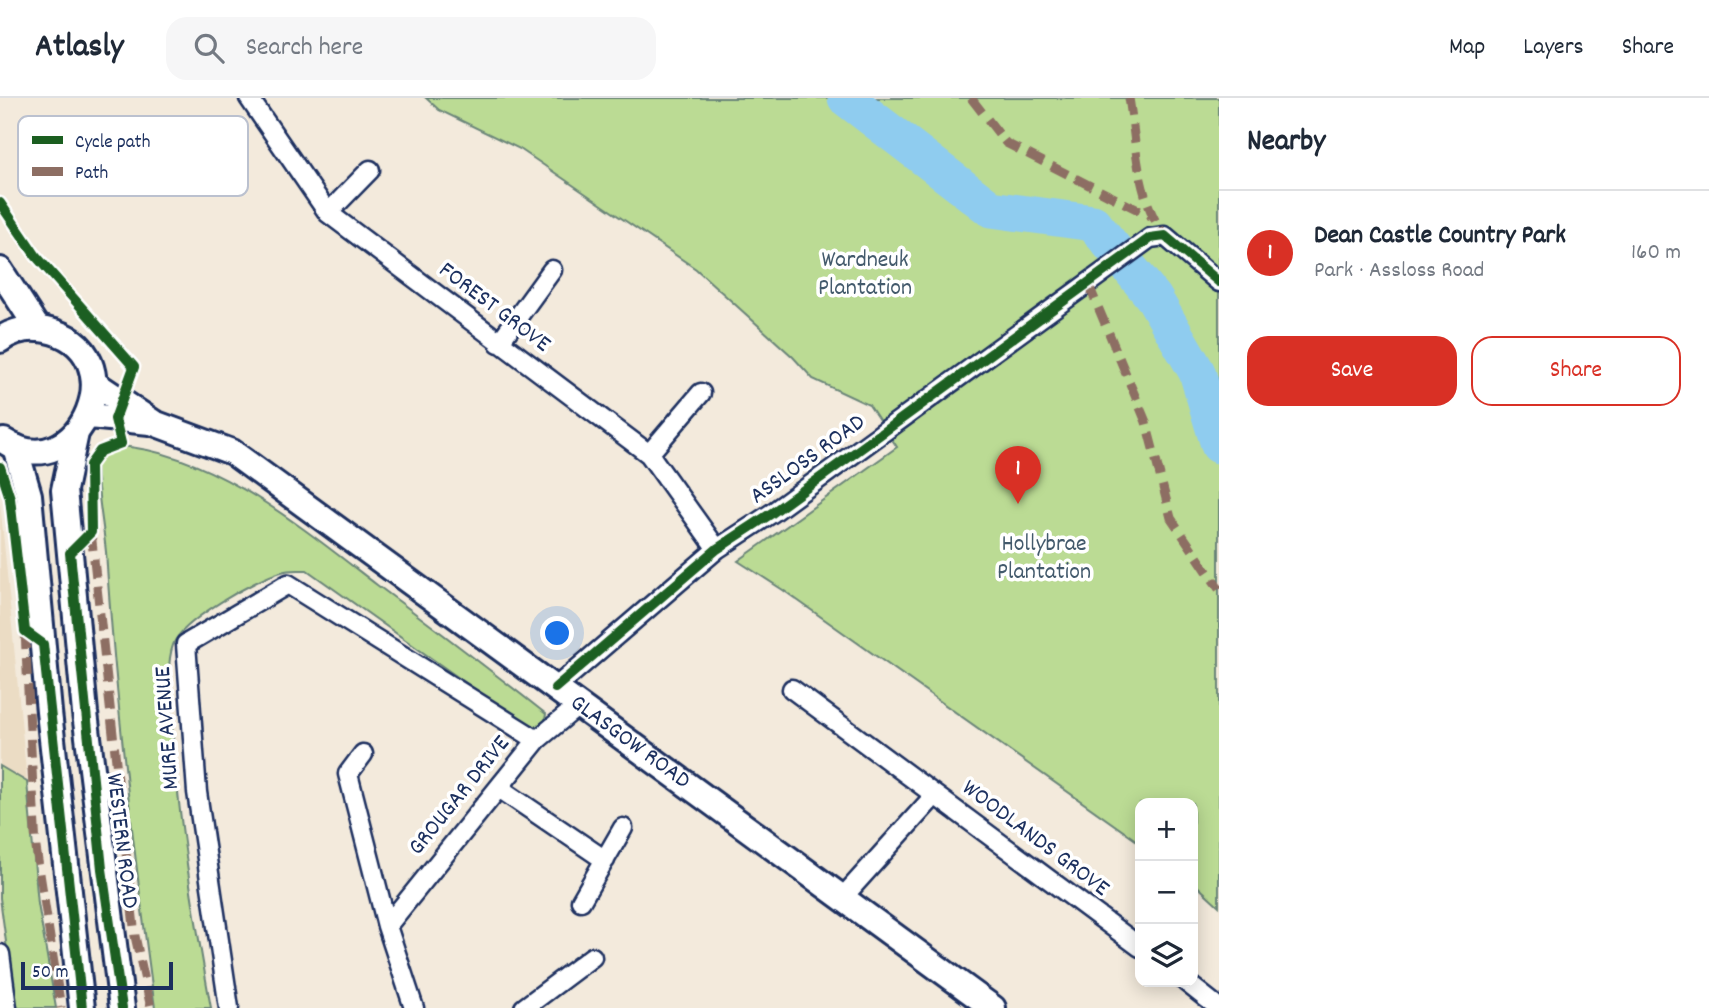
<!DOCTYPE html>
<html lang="en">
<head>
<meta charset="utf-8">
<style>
  :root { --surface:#fff; --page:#f6f6f7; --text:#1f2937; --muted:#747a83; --line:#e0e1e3; --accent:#d93025 }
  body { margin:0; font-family:Dekko,sans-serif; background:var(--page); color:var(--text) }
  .controls { position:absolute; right:21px; bottom:21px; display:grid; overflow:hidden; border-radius:14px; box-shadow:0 4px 18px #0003 }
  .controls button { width:63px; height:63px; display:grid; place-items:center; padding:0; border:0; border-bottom:2px solid var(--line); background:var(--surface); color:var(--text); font:35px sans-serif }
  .scale { position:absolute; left:21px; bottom:18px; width:152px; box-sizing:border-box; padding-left:7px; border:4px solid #1b2f5e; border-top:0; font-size:19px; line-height:24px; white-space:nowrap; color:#1b2f5e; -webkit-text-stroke:5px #fff; paint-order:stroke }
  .you { position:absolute; left:558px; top:536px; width:24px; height:24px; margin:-18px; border:5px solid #fff; border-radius:50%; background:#1a73e8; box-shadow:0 0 0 10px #1a73e833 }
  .badge { display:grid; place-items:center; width:46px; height:46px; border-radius:50%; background:var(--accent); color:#fff; font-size:23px; font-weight:700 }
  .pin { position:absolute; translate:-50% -58px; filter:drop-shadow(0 2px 4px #0008) }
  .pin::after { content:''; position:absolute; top:37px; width:24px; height:21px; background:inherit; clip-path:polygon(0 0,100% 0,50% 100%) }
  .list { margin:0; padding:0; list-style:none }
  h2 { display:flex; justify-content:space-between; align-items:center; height:91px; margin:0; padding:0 28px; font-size:30px }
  h2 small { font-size:23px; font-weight:400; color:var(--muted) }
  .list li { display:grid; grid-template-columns:46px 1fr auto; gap:21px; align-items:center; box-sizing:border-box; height:126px; padding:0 28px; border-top:2px solid var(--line) }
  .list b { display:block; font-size:26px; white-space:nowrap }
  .list p { margin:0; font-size:23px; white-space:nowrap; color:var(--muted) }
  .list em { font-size:23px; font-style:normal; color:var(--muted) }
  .actions { display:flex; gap:14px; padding:21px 28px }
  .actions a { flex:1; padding:16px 0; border:2px solid var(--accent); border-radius:21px; text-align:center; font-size:24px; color:var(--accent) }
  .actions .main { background:var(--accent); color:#fff }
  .icon { flex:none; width:38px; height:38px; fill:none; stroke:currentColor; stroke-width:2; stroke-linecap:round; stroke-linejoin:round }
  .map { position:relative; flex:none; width:1219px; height:910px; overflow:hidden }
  header { display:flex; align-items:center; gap:42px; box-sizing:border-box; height:98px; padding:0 35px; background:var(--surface); border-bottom:2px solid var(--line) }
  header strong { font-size:33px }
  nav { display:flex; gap:38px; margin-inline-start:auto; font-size:24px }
  .search { width:490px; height:63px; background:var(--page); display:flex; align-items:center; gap:18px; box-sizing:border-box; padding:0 24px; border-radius:21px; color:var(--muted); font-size:26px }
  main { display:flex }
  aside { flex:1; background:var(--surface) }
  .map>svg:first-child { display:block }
  .built { fill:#ebdcc4 }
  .green { fill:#bbdb94; stroke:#6b8579; stroke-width:2 }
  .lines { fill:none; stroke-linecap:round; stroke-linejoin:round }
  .river { stroke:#8fccef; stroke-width:37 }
  .street-casing { stroke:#1b2f5e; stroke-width:23 }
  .secondary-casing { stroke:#1b2f5e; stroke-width:30 }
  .street { stroke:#fff; stroke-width:18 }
  .secondary { stroke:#fff; stroke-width:24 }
  .quiet { stroke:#8d6e63; stroke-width:9; stroke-dasharray:18 9; stroke-linecap:butt }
  .cycleway-casing { stroke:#fff; stroke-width:15 }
  .cycleway { stroke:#1b5e20; stroke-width:10 }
  .labels { text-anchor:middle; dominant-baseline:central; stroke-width:7; stroke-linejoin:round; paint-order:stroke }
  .park-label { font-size:24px; fill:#435a6c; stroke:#fff }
  .street-label { font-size:24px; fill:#1b2f5e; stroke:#fff }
  .key { fill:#fff; stroke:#bbc1cf; stroke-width:2 }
  .key-label { font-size:19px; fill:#1b2f5e }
</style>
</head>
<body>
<header>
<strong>Atlasly</strong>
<div class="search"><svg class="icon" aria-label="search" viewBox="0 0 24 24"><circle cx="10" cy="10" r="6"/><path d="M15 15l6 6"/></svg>Search here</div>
<nav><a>Map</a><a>Layers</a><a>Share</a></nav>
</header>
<main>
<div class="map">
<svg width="1219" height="910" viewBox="0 0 1219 910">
  <rect width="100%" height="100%" fill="#f3eadc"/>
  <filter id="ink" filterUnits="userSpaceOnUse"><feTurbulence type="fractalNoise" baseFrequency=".0143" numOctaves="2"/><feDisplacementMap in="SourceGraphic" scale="14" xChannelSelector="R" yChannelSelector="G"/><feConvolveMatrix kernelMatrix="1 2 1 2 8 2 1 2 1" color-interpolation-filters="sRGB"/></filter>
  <g filter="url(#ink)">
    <path class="built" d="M0,403L27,684L0,668Z"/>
    <path class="green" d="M426,0H1219V808L1193,784V705H1140V745L783,492L738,463L897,349L869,307L813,281L793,259L696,171L520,51L439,12Z
      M119,348C213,354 305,432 377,487C434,529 490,572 546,616L545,622L537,629L525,627L307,472C299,472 288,471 281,474C256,481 181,523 173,547C165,570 171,602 172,626C178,722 194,816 211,910H155C134,758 116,607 106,454C103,424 97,394 96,364L107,353Z
      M0,668L27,684L38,806L56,910H15L0,800Z"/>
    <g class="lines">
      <path class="river" d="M846,0L991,111L1093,125L1154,200L1197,274L1219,347"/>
      <defs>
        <path id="street" d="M249,0L328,115L649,356L717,451
          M328,115L370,72
          M499,245L552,172
          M649,356L701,295
          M555,590L717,451L772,415L1150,140L1165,138L1219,184
          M792,591L1140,849
          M363,656L348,676L387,828L414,910
          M499,690L605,762
          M843,799L935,697
          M581,803L623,730
          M387,828L537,642L579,607
          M0,856L7,910
          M1186,884L1219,910
          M229,910L197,694L186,546L288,486L537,642
          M524,910L592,859"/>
        <g id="secondary">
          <path d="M0,172L38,231"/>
          <path d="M0,242C13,232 30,229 46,232C139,251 80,393 4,343"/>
          <path id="s1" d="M94,285L154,325L232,354L993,910"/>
          <path d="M89,318L150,324"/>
          <path d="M76,335L64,392L85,615L122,910"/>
          <path d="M15,349L29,397L49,614L82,910"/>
        </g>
      </defs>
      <use href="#street" class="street-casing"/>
      <use href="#secondary" class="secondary-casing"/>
      <use href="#street" class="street"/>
      <use href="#secondary" class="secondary"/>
      <path class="quiet" d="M971,0L1006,45L1150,118
        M1129,0C1137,48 1136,99 1165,138
        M1088,185L1146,324L1171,420L1219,491
        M91,434L135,838L151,910
        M25,533L36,750L61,910"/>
      <defs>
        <path id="cycleway" d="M0,105L36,158L134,269L115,321L121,345L100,353L90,367L91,434L70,455L102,771L122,910
          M0,369L10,400L25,533L43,546L82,910
          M555,590L717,451L772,415L1150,140L1165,138L1219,184"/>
      </defs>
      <use href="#cycleway" class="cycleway-casing"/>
      <use href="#cycleway" class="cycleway"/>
    </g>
  </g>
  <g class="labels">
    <g class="park-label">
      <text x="865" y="163">Wardneuk<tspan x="865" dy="28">Plantation</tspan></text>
      <text x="1044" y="447">Hollybrae<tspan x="1044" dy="28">Plantation</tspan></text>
    </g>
    <g class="street-label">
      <text transform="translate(494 210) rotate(37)">FOREST GROVE</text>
      <text transform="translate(808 362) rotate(-36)">ASSLOSS ROAD</text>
      <text transform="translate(168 630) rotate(-94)">MURE AVENUE</text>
      <text stroke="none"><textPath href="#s1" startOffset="648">GLASGOW ROAD</textPath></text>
      <text transform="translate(460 698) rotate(-51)">GROUGAR DRIVE</text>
      <text transform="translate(1035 741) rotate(37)">WOODLANDS GROVE</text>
      <text transform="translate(121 743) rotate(83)">WESTERN ROAD</text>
    </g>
  </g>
  <rect x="18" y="18" width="230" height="80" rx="10" class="key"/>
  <rect x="32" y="38" width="31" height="8" fill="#1b5e20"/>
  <rect x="32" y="69" width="31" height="9" fill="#8d6e63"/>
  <g class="key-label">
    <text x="75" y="49">Cycle path</text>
    <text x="75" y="80">Path</text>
  </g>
</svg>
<div class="controls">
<button>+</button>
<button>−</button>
<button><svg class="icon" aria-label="layers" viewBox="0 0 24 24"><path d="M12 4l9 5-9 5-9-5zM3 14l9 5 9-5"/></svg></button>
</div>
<div class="scale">50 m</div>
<div class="you"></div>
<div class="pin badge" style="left:1018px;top:406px">1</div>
</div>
<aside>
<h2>Nearby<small></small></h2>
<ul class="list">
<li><span class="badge">1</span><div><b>Dean Castle Country Park</b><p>Park · Assloss Road</p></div><em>160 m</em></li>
</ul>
<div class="actions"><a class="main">Save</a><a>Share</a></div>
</aside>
</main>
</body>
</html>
